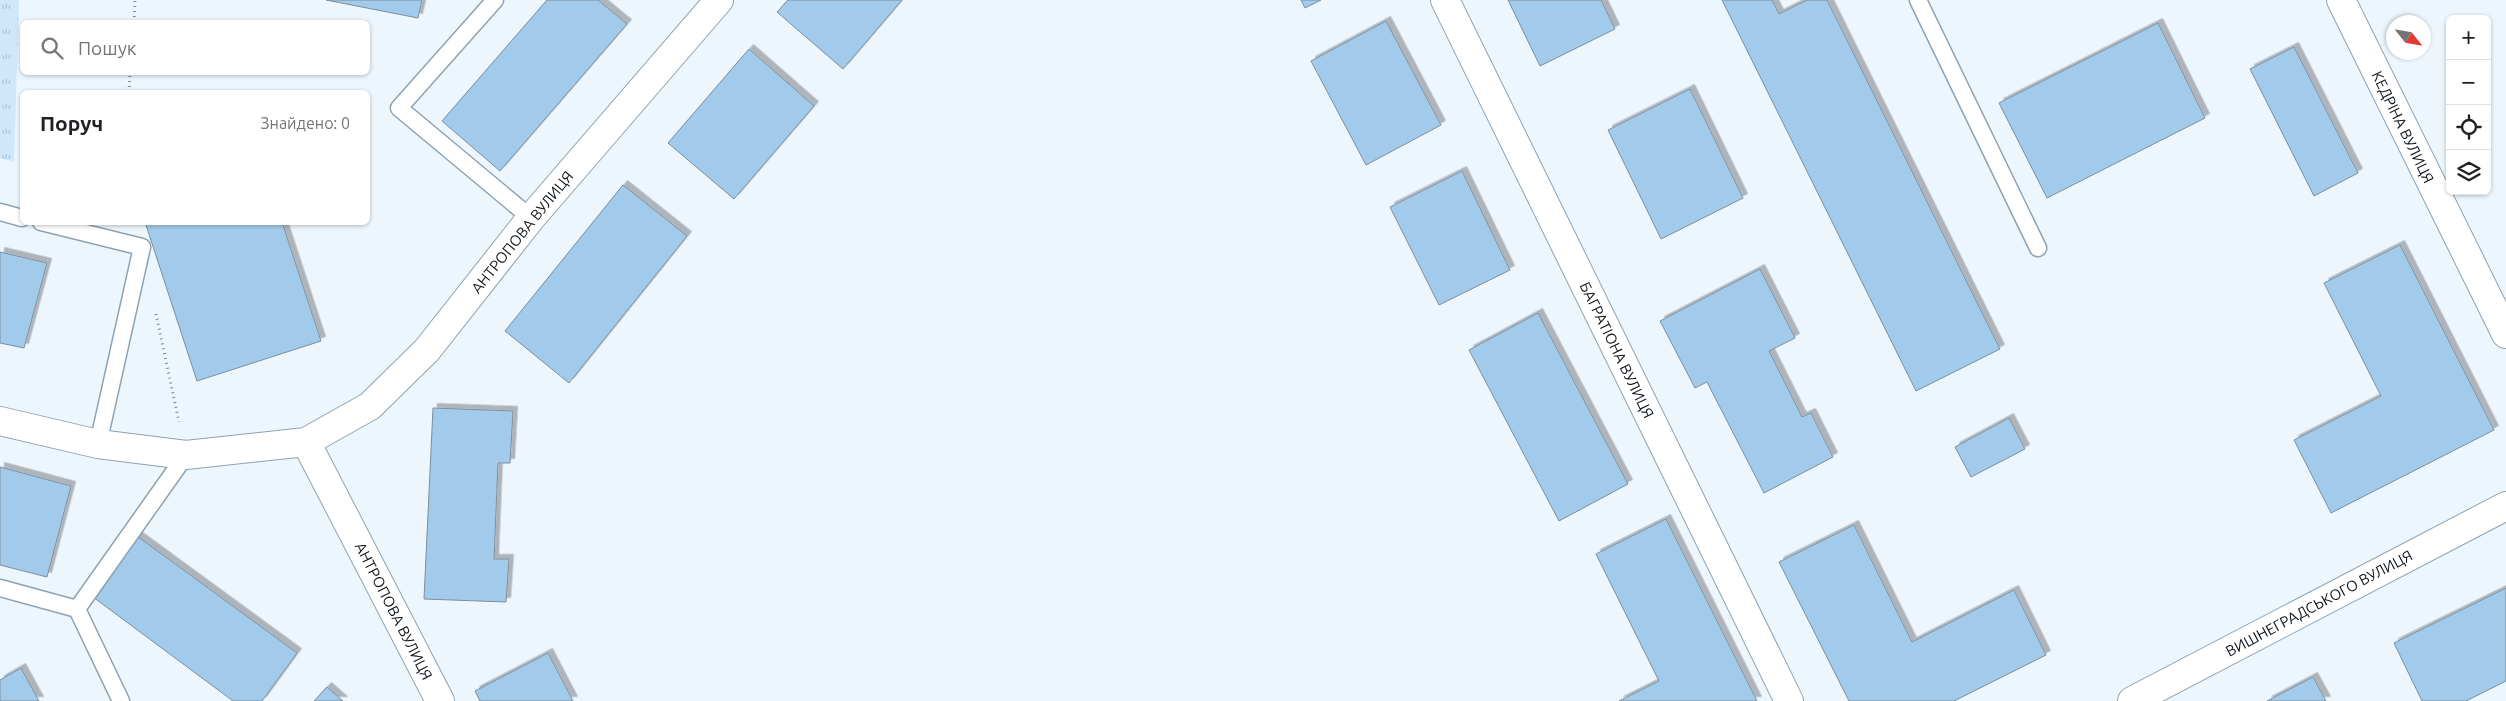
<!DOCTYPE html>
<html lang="uk">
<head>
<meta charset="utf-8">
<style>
  :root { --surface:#fff; --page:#f2f2f2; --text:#202124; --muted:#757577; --line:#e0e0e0 }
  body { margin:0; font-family:Ubuntu,sans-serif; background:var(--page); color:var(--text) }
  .controls { position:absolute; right:15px; top:15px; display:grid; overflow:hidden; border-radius:8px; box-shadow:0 1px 4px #0004 }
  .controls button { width:45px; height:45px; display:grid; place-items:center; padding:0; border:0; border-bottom:1px solid var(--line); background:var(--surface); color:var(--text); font:25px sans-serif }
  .compass { position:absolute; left:2386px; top:15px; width:45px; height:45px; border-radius:50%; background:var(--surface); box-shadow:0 1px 4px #0004; rotate:121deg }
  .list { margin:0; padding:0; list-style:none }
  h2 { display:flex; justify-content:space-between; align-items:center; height:65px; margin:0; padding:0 20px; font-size:21px }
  h2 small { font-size:16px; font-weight:400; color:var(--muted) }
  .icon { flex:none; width:28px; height:28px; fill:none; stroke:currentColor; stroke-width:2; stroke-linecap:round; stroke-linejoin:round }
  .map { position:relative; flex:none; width:2506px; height:701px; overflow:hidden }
  .search { position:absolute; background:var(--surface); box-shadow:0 1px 4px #0004; left:20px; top:20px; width:350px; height:55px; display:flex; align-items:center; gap:12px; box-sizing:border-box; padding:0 18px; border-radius:8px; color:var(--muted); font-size:19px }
  .panel { position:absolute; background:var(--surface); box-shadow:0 1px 4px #0004; left:20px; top:90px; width:350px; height:135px; border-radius:8px }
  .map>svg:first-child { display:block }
  .park { fill:url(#park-tufts) }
  .building { fill:#a2caea; stroke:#7b8f9f; filter:url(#shadow) }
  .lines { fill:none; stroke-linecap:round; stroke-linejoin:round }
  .lane-casing { stroke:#8ea2b2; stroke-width:19 }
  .street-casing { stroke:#8ea2b2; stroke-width:30 }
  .secondary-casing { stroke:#8ea2b2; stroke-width:30 }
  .path { stroke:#818990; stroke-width:3; stroke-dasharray:1 4; stroke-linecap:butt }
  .lane { stroke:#fff; stroke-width:16 }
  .street { stroke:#fff; stroke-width:28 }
  .secondary { stroke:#fff; stroke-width:28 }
  .labels { text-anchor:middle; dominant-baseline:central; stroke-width:5; stroke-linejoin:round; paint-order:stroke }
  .street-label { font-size:15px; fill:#10171d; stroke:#fff }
</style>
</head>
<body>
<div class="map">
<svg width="2506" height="701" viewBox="0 0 2506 701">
  <defs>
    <pattern id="park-tufts" width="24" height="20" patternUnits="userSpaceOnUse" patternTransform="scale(1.25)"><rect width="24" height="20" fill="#cee7fb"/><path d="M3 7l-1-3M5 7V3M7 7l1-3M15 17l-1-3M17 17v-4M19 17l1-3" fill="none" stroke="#b0c5d7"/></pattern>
    <filter id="shadow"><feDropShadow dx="4.5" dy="-4.5" stdDeviation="0" flood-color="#0004"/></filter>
  </defs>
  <rect width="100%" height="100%" fill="#edf6fd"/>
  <path class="park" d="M0,0H19L14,162L0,158Z"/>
  <path class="building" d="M326,0H422L418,18Z
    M547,0H598L627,24L500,171L442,121Z
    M788,0H902L843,69L777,12Z
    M1301,0H1321L1305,8Z
    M1508,0H1601L1615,29L1540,66Z
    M1722,0H1772L1779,14L1807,0H1827L2000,349L1916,391Z
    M1386,21L1441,125L1366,165L1311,61Z
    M2158,23L2205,118L2047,198L1999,103Z
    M2294,47L2358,173L2314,196L2250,69Z
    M749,49L814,106L734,199L668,143Z
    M1690,89L1743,198L1661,239L1608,130Z
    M1462,171L1510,270L1439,305L1390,207Z
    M623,185L687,236L569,383L505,331Z
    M145,222H282L321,341L197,381Z
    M2400,245L2494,430L2331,513L2294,440L2381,396L2324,283Z
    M0,252L47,263L24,348L0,343Z
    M1760,269L1795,338L1769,351L1802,417L1811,413L1833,457L1764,493L1707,382L1695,388L1660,321Z
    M1538,313L1628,484L1559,521L1469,350Z
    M433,408L513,411L510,463H498L494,559H509L506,602L424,599Z
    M2009,418L2025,449L1971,477L1955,447Z
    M0,467L71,486L47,577L0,565Z
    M1666,519L1757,701H1619L1659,681L1596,554Z
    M1854,525L1912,642L2014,590L2046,655L1954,701H1849L1779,562Z
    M137,536L297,653L262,701H233L93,597Z
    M2506,588V681L2466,701H2422L2394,643Z
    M548,653L573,701H480L475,691Z
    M21,668L39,701H0V680Z
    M2313,677L2326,701H2267Z
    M327,687L343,701H314Z"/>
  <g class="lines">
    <defs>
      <path id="lane" d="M495,0L399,108L531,218
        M1918,0L2038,248
        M0,212L22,218
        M41,222L142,247L98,444
        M0,588L77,609
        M121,701L77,609L186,455"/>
      <path id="street" d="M2341,0L2506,334
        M306,442L440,701
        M2132,701L2506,506"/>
      <path id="secondary" d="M1445,0L1789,701
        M0,421L98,444L186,455L306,442L370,406L427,350L531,218L719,0"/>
    </defs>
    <use href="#lane" class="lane-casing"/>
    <use href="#street" class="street-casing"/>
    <use href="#secondary" class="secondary-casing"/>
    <path class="path" d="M134,22L135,0
      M129,92L130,72
      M156,314L179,422"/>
    <use href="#lane" class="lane"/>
    <use href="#street" class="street"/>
    <use href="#secondary" class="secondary"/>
  </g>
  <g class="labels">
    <g class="street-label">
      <text transform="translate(2403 127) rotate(64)">КЕДРІНА ВУЛИЦЯ</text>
      <text transform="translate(522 232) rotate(-51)">АНТРОПОВА ВУЛИЦЯ</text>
      <text transform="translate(1617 350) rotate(64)">БАГРАТІОНА ВУЛИЦЯ</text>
      <text transform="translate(2319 603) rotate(-28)">ВИШНЕГРАДСЬКОГО ВУЛИЦЯ</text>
      <text transform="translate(394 611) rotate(63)">АНТРОПОВА ВУЛИЦЯ</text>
    </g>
  </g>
</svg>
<div class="controls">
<button>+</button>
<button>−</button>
<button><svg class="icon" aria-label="locate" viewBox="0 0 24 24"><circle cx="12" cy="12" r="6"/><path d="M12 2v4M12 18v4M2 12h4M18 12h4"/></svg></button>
<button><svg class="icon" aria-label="layers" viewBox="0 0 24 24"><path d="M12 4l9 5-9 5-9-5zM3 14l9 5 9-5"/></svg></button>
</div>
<svg class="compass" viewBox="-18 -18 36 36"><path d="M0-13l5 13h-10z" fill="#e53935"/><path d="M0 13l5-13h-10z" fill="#757577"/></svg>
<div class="search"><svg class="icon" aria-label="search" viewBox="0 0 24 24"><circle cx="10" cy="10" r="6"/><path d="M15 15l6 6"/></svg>Пошук</div>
<section class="panel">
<h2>Поруч<small>Знайдено: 0</small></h2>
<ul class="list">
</ul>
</section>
</div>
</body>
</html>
